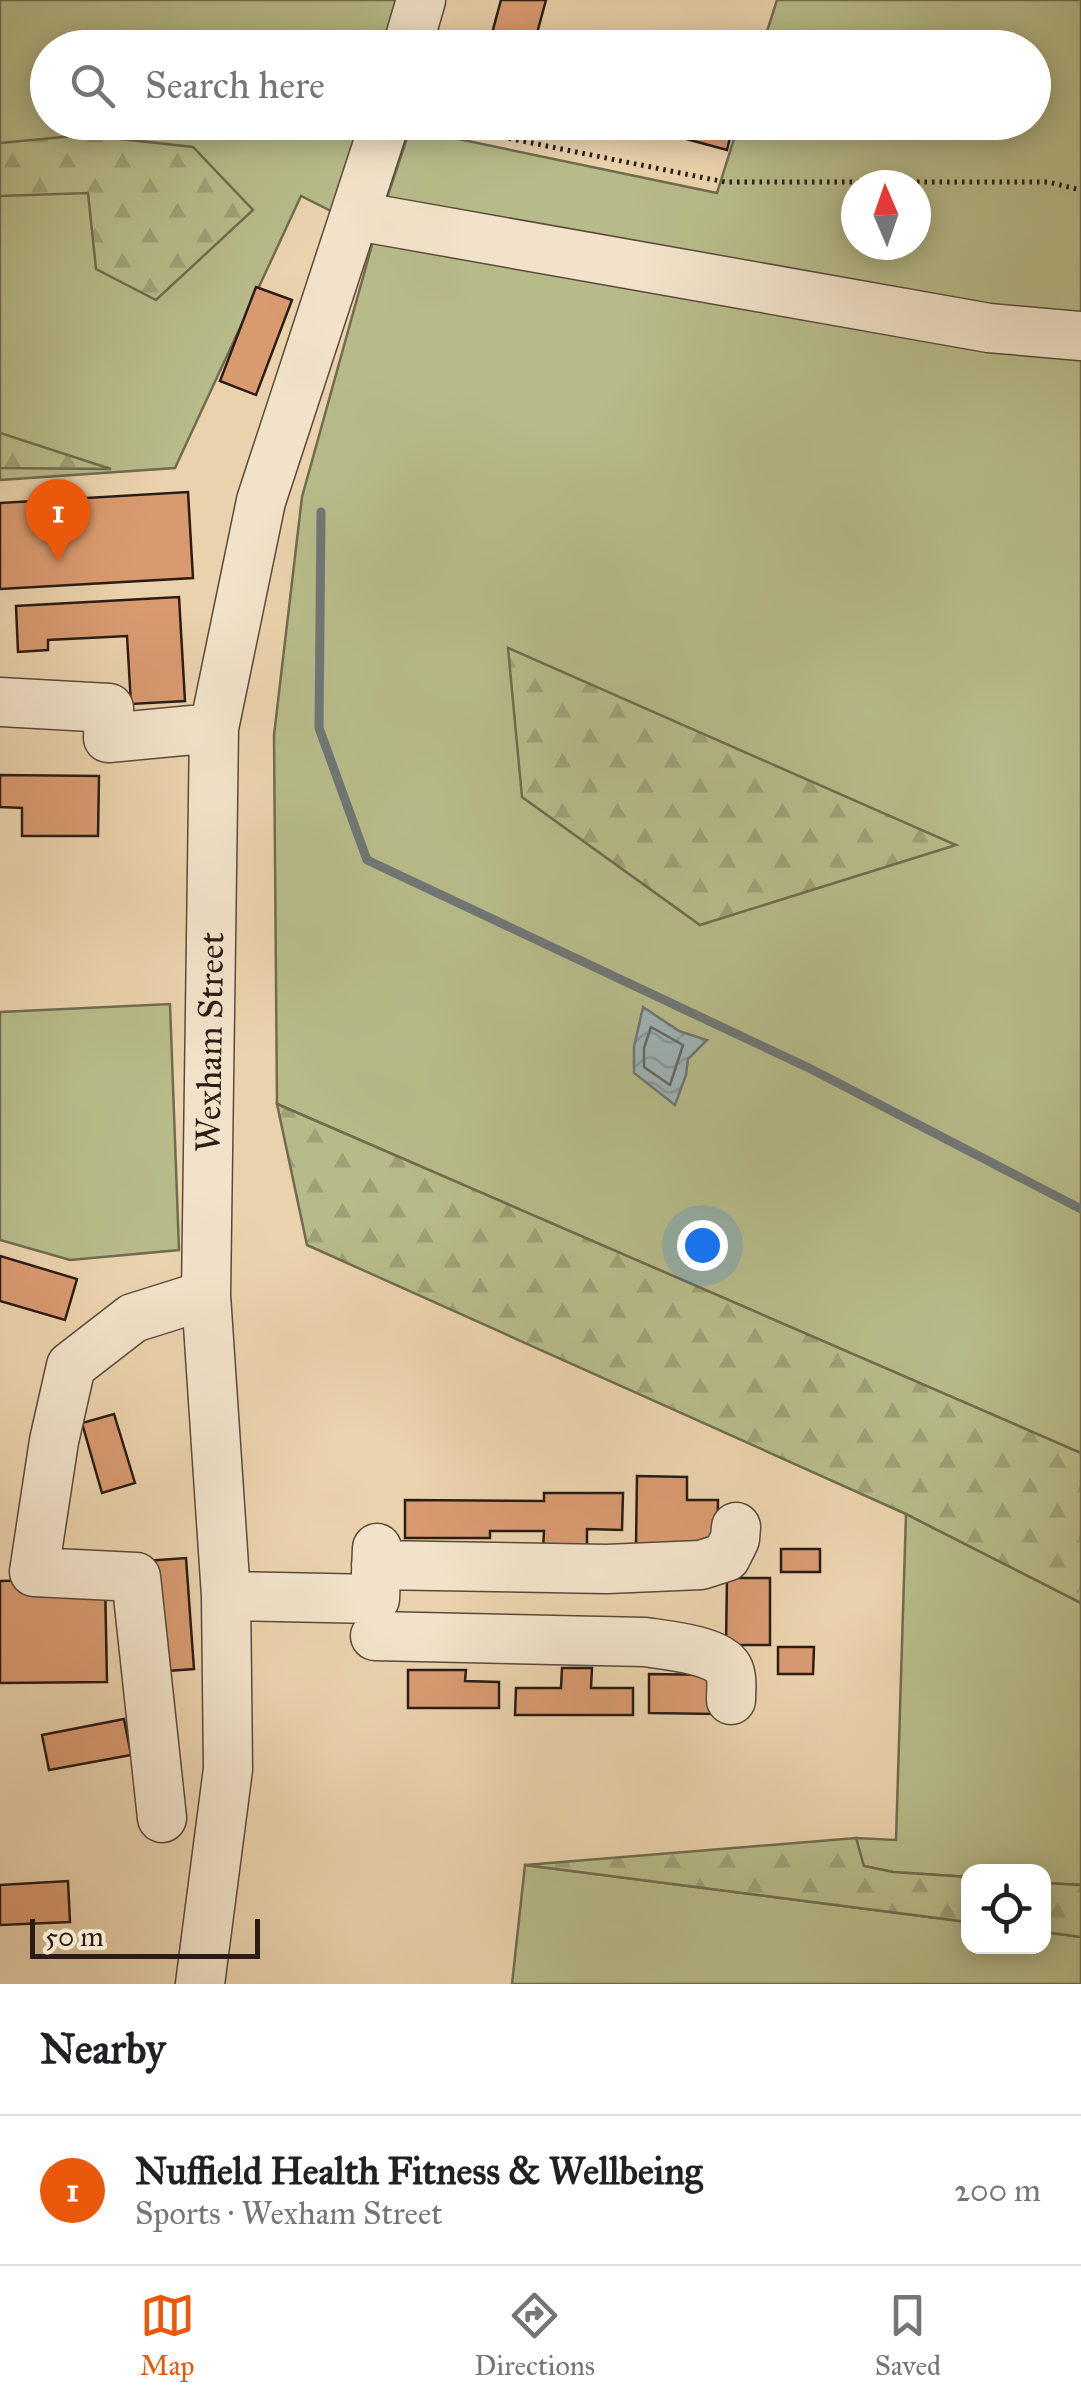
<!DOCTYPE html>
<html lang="en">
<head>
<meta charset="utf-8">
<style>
  :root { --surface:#fff; --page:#f6f6f6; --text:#202124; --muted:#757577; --line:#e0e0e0; --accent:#ea580c }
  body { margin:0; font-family:"IM FELL Great Primer",serif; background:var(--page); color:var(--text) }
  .controls { position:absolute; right:30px; bottom:30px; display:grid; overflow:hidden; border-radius:20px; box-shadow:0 5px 25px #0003 }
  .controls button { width:90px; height:90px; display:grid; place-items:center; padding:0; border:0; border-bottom:2px solid var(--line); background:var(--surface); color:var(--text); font:50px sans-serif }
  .compass { position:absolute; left:841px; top:170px; width:90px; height:90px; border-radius:50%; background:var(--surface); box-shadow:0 5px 25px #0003; rotate:358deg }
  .scale { position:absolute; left:30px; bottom:25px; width:230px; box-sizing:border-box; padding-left:10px; border:5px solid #2b1c16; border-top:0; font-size:28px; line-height:35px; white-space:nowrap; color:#2b1c16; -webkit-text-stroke:8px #f1e2c9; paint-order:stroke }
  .you { position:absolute; left:702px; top:1245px; width:35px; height:35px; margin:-25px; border:8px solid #fff; border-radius:50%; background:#1a73e8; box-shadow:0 0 0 15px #1a73e833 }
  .badge { display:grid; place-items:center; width:65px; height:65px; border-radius:50%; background:var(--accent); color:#fff; font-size:32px; font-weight:700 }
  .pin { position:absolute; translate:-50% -82px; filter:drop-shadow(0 2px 5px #0008) }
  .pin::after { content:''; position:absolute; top:52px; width:35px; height:30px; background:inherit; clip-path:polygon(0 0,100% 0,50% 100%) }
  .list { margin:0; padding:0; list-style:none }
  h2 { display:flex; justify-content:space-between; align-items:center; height:130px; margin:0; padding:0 40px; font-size:42px }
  h2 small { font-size:32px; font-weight:400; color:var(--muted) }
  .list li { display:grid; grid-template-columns:65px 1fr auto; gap:30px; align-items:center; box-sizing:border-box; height:150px; padding:0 40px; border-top:2px solid var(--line) }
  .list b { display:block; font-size:38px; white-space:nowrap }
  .list p { margin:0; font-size:32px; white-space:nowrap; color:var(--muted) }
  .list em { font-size:32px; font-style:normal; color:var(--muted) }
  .icon { flex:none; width:55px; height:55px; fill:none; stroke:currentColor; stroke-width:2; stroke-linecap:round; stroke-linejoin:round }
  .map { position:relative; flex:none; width:1081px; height:1984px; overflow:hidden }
  .search { position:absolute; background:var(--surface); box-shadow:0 5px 25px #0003; left:30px; right:30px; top:30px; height:110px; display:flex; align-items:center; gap:25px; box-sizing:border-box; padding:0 35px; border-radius:55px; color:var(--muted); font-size:38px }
  .sheet { height:280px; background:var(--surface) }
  nav { display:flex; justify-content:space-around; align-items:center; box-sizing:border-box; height:140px; border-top:2px solid var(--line); background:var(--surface); font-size:28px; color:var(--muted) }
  nav a { display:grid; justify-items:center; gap:5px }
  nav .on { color:var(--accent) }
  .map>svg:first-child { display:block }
  .grass { fill:#b7bb89; stroke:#716c50; stroke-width:2.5; fill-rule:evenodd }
  .forest { fill:url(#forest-firs); stroke:#716c50; stroke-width:2.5 }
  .water { fill:url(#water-waves); stroke:#707776; stroke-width:2.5 }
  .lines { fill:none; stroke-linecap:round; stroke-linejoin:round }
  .shore { stroke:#646866; stroke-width:2.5 }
  .stream { stroke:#707776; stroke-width:9 }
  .building { fill:#d99a70; stroke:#2b1c16; stroke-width:2.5 }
  .minor-casing { stroke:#5b4a3c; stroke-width:51 }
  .path { stroke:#2b1c16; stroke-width:5; stroke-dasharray:2.5 5; stroke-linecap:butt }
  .minor { stroke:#f1e2c9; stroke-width:48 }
  .labels { text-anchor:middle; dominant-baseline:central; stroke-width:8; stroke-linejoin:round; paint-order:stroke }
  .street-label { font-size:35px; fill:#2b1c16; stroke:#f1e2c9 }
</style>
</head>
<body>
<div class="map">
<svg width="1081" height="1984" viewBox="0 0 1081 1984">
  <defs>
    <pattern id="forest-firs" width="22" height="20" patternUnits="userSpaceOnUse" patternTransform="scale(2.5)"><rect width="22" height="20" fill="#b7bb89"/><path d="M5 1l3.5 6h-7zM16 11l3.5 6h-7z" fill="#9ea076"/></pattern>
    <pattern id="water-waves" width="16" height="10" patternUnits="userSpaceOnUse" patternTransform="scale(2.5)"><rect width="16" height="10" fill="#9eb4b6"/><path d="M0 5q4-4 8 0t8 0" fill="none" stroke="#889a9c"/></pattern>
  </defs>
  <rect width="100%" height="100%" fill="#ead2ac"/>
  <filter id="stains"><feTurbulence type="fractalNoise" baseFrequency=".002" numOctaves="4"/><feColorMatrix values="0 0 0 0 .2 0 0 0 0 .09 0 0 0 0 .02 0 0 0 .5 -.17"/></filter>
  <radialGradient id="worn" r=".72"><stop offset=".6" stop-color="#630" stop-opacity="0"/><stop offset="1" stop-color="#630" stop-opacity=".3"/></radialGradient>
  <path class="grass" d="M0,0H397L384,47L48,48V122L363,123L335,213L301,196L175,468L0,480Z
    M777,0H1081V1453L277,1104L274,735L302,497L375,234L410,129L717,193L739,123L1034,122V48L762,47ZM856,185H916V245H856Z
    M170,1004L179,1250L70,1260L0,1240V1012Z
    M906,1514L1081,1603V1885L1044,1883V1872H968V1877L893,1872L863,1866L856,1838L896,1840Z
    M525,1865L968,1922V1946H1044V1932L1081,1937V1984H512Z"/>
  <path class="forest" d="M84,135L193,147L253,210L156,300L96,269L88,193L0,196V143Z
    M0,433L111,469L0,468Z
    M508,648L956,845L700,925L522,797Z
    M277,1104L1081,1453V1603L906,1514L307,1245Z
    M856,1838L864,1866L893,1872L968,1877V1922L525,1865Z
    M1044,1883L1081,1885V1937L1044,1932Z"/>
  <path class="water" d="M643,1007L679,1031L707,1040L688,1059L686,1075L675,1105L634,1073V1047Z"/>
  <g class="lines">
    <path class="shore" d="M651,1027L683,1045L670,1085L644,1067V1048Z"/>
    <path class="stream" d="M321,512L319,728L367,860L811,1069L1081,1209"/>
  </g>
  <path class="building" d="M501,0H546L533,48H488Z
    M623,122H734L727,150Z
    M256,287L292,300L256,395L220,381Z
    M188,492L193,578L0,589V503Z
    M179,597L185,701L131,704L127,636L48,640V650L18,652L16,606Z
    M0,775L99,776L98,836H22V808L0,807Z
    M0,1256L77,1279L65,1320L0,1301Z
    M114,1414L135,1483L102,1493L82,1423Z
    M637,1476L687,1477V1500H718L717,1546L636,1545Z
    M544,1493H623L622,1530L587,1529V1551L543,1550L544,1531H490V1538H405V1500L544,1501Z
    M781,1549H820V1572H781Z
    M186,1558L194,1669L154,1672L145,1561Z
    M727,1578H770V1645H726Z
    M105,1579L107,1682L0,1683V1581Z
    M778,1647H814L813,1674H778Z
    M562,1668H592L591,1688H633V1715H515L516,1688H561Z
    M408,1670H466L465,1681L499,1682V1708H408Z
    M649,1674L717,1675V1714L649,1713Z
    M124,1719L131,1755L49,1770L42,1735Z
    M68,1881L70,1922L0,1925V1885Z"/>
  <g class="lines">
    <defs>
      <path id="minor" d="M407,48L421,0
        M357,216L989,328L1081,336
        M0,702L109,708L108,738L214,728
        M376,1565L607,1569L701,1565L726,1557L735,1539L736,1527
        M226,1596L375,1599L377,1548
        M375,1636L645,1642C665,1645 718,1650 728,1668C733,1677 731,1690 731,1700
        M162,1818L136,1577L34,1572L54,1441L71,1366L133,1318L206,1295
        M200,1984L228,1769L226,1596L206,1295L214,728L261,501L385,122"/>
    </defs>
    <use href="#minor" class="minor-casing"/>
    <path class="path" d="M428,122L725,182H1048L1081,190"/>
    <use href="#minor" class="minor"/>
  </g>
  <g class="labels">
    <g class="street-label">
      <text transform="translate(210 1042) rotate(-89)">Wexham Street</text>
    </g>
  </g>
  <rect width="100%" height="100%" filter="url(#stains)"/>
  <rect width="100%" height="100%" fill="url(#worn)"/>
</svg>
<div class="controls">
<button><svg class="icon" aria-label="locate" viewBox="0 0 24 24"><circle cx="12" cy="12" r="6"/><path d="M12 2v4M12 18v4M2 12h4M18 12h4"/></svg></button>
</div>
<svg class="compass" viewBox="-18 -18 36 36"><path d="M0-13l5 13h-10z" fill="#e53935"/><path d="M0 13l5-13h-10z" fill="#757577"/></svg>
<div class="scale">50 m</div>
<div class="you"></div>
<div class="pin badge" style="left:58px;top:561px">1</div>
<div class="search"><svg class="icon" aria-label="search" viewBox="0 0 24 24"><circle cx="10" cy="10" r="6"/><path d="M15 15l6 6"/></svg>Search here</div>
</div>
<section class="sheet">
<h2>Nearby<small></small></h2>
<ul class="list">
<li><span class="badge">1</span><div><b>Nuffield Health Fitness &amp; Wellbeing</b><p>Sports · Wexham Street</p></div><em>200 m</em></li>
</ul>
</section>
<nav>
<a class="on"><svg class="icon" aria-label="map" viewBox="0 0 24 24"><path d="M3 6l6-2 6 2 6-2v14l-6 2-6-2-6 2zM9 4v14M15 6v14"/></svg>Map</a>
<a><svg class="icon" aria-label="directions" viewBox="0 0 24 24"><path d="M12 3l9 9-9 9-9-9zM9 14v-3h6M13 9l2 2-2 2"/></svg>Directions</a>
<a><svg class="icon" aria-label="saved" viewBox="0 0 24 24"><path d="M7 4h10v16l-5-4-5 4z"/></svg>Saved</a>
</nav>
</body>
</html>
